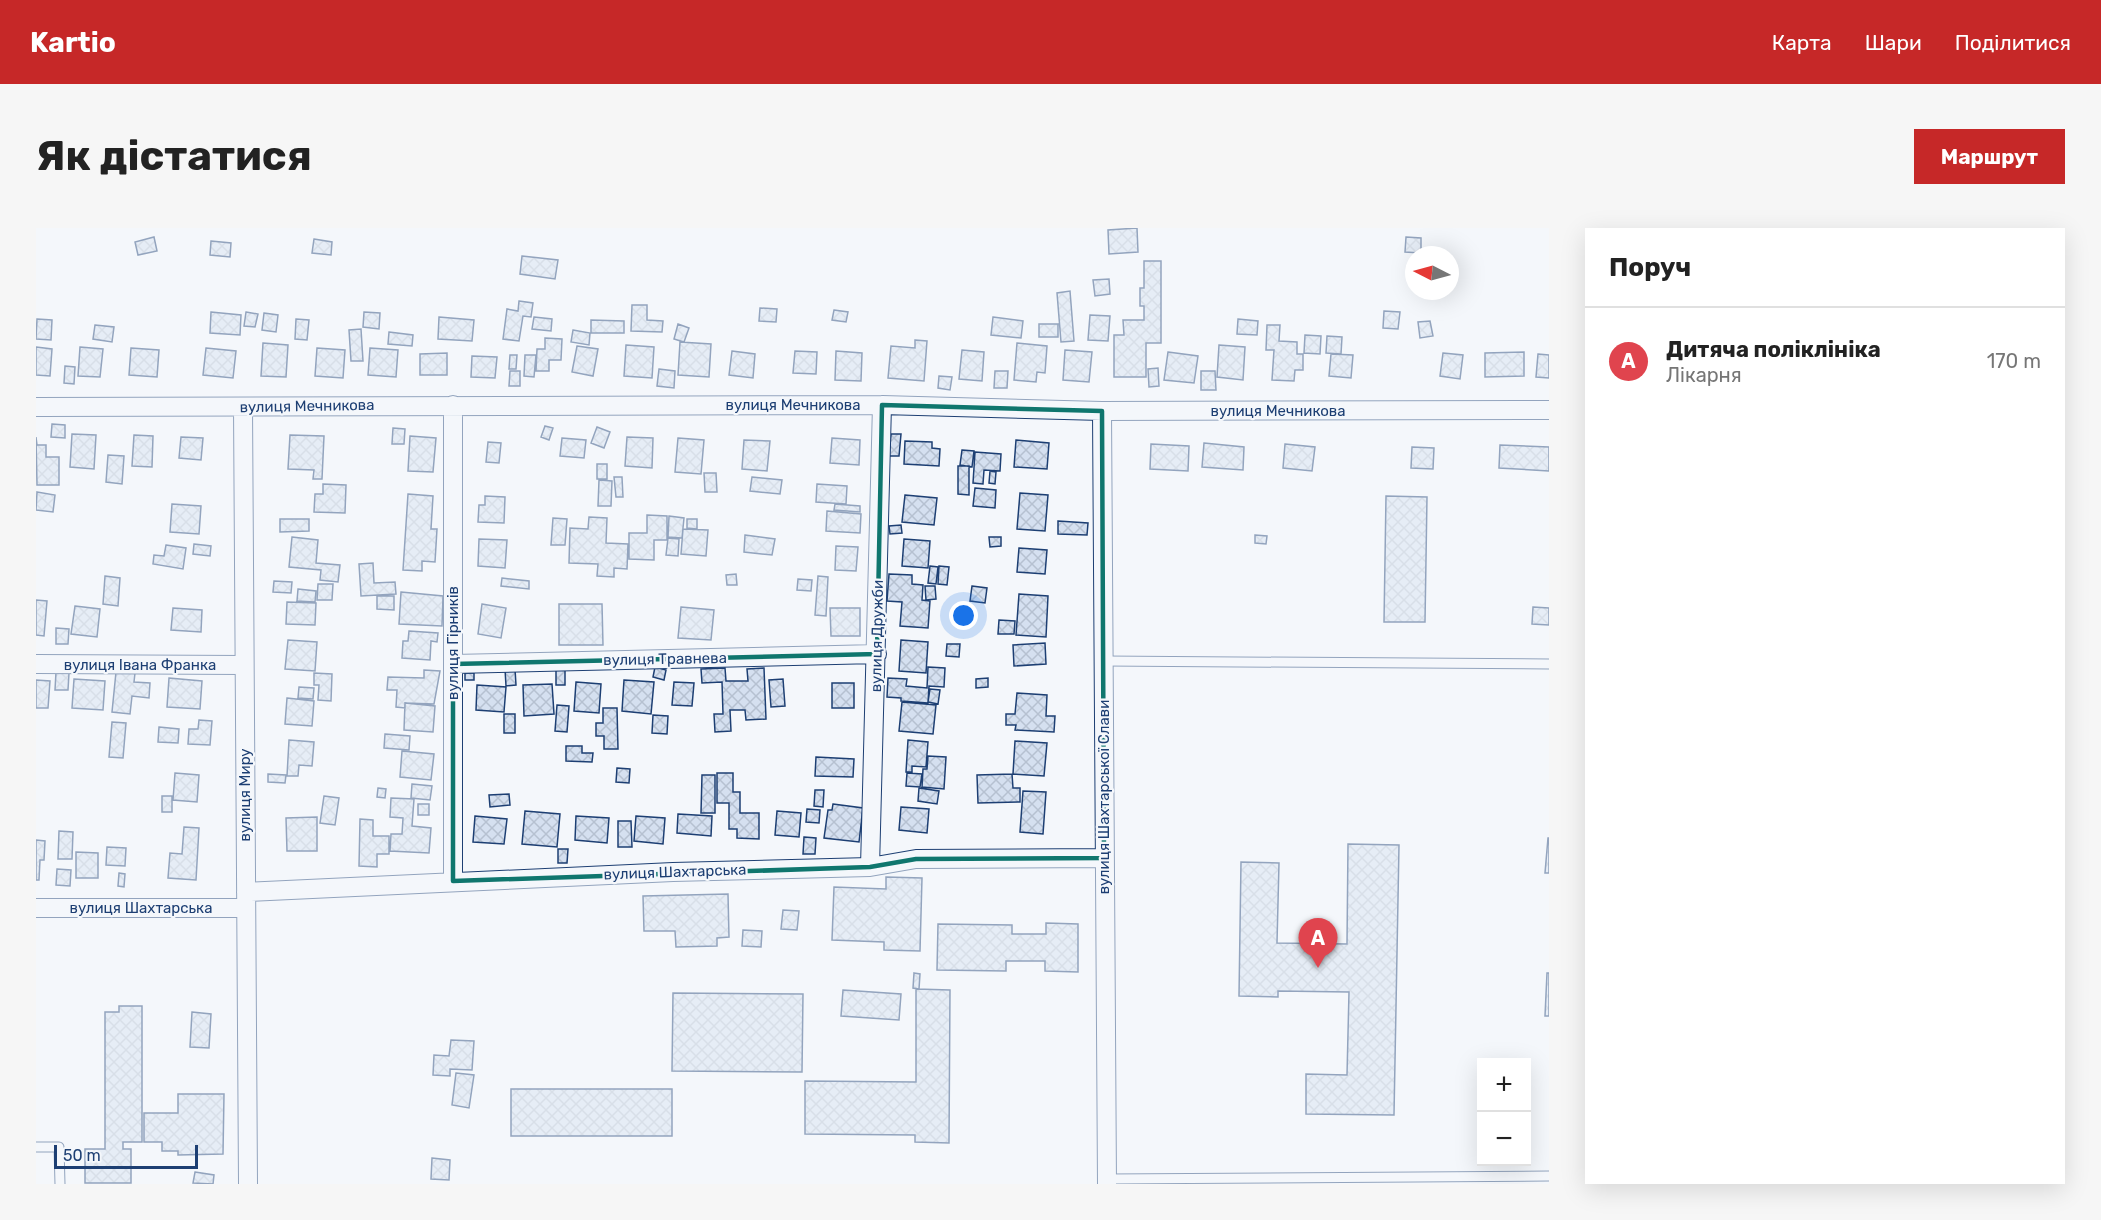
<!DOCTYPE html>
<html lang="uk">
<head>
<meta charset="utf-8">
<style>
  :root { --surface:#fff; --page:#f6f6f6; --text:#222; --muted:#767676; --line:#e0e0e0; --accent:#c62828 }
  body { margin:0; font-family:Rubik,sans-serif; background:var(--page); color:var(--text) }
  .controls { position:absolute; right:18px; bottom:18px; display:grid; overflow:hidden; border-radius:0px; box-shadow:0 6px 24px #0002 }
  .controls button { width:54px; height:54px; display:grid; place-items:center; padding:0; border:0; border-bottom:2px solid var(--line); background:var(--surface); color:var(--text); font:30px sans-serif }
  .compass { position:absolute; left:1369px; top:18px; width:54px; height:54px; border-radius:50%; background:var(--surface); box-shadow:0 6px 24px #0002; rotate:276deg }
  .scale { position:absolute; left:18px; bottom:15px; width:144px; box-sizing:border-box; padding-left:6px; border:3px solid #1d3f73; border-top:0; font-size:16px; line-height:21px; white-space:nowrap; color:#1d3f73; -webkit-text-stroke:4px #f4f7fb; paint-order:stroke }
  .you { position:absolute; left:928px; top:388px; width:21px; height:21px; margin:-15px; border:4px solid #fff; border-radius:50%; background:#1a73e8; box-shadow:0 0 0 9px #1a73e833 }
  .badge { display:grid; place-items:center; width:39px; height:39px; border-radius:50%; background:var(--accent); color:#fff; font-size:20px; font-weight:700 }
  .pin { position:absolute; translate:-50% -50px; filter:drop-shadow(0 2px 3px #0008) }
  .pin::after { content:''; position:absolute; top:32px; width:21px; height:18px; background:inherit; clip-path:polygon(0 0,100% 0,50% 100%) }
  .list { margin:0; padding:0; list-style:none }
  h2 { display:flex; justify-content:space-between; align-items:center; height:78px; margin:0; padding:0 24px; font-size:26px }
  h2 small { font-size:20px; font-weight:400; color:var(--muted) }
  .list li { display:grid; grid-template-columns:39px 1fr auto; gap:18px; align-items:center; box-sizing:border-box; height:108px; padding:0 24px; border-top:2px solid var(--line) }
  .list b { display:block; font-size:22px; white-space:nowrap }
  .list p { margin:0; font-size:20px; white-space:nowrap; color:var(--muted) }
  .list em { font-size:20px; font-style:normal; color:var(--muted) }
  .map { position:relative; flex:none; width:1513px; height:956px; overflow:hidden; border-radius:0px }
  header { display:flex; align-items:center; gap:36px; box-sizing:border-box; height:84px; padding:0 30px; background:var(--accent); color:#fff }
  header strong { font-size:28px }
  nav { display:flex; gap:33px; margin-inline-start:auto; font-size:21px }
  .intro { display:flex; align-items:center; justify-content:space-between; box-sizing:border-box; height:144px; padding:0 36px }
  h1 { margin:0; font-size:42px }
  .button { padding:15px 27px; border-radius:0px; background:var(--accent); color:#fff; font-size:21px; font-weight:700 }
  main { display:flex; gap:36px; padding:0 36px }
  aside { flex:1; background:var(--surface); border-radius:0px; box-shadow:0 6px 24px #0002 }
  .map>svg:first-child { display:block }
  .building { fill:url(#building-cross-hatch); stroke:#1d3f73; stroke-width:1.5 }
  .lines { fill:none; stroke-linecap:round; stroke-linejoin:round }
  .lane-casing { stroke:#1d3f73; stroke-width:11 }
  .street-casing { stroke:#1d3f73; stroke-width:20 }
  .lane { stroke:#f4f7fb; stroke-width:9 }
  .street { stroke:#f4f7fb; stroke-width:18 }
  .marked { fill:none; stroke:#0f766e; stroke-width:4.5; stroke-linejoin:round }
  .labels { text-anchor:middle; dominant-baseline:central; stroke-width:4.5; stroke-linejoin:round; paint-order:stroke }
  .street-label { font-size:15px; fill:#1d3f73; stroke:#f4f7fb }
</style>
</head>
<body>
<header>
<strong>Kartio</strong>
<nav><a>Карта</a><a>Шари</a><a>Поділитися</a></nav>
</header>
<div class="intro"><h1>Як дістатися</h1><a class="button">Маршрут</a></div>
<main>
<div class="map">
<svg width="1513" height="956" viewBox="0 0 1513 956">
  <defs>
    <pattern id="building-cross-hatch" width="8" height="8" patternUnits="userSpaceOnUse" patternTransform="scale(1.5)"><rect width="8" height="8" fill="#d5e0f0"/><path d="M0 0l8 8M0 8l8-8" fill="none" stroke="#b6c1d1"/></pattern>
  </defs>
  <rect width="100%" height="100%" fill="#f4f7fb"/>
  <path class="building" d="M1101,0L1102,24L1073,26L1072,2Z
    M118,9L121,23L102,27L99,14Z
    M1370,9L1385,10V25L1369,24Z
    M278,11L296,14L295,27L276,25Z
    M175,13L195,15L194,29L174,27Z
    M486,28L522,32L519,51L484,46Z
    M1108,33H1125V115H1110V149H1078V107H1088L1087,92H1108V78H1104V60H1108Z
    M1073,51L1074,66L1059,68L1057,52Z
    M1034,63L1038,113L1025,114L1021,65Z
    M483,73L497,75L495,89L487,88L483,113L467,111L471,81L482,83Z
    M596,77H611V92L627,93L626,104L595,103Z
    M724,80L741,81L740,94L723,93Z
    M798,82L812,84L810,94L796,92Z
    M1348,83L1364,84L1362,101L1347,100Z
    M175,84L205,87L204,107L174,105Z
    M210,84L222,86L219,99L208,98Z
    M328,84L344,85L343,101L327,99Z
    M228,85L242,87L240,104L226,102Z
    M1054,87L1074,88L1072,113L1052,112Z
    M403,89L438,92L436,113L402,111Z
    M498,89L516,91L515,103L496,101Z
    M957,89L987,93L985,110L955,107Z
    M1,91L16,92L15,112L0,111Z
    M260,91L273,92L271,112L259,111Z
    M1202,91L1222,93L1221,107L1201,106Z
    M555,92L588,93V105H555Z
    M1394,93L1397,108L1384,110L1382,94Z
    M642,96L653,100L648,114L638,111Z
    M1003,96H1022V109H1003Z
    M59,97L78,99L76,114L57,111Z
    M1231,97H1244L1243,113L1261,114V126H1267V142H1259L1258,153L1236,152L1238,122H1230Z
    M325,101L327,133H315L313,102Z
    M537,102L554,105L553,117L535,114Z
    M353,104L377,107L376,118L352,116Z
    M1269,107L1285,108L1284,126L1268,125Z
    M1291,108L1306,109L1305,126L1290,125Z
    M509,110L526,111L525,132H513V143H500L501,121H509Z
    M879,112L891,113L888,153L852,150L855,118L879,120Z
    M644,114L675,116L673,149L642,147Z
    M227,115L252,117L250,149L225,148Z
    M981,115L1011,118L1009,145L1001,144L1000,154L978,152Z
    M590,117L618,119L616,150L588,148Z
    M1183,117L1209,119L1207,152L1181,149Z
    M541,118L562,121L557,148L536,144Z
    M0,119L16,121L14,148L0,147Z
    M44,119L67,121L64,149L42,148Z
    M95,120L123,122L121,149L93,147Z
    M170,120L200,123L197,150L167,147Z
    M281,120L309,122L307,150L279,148Z
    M334,120L362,122L360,149L332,147Z
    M926,122L948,124L946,153L923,151Z
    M1029,122L1056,124L1053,154L1027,152Z
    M696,123L719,126L717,150L693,147Z
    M759,123L781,124L780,146L757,145Z
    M800,123L826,125L825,153L799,152Z
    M1132,124L1162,128L1158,155L1128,152Z
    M1488,124V148L1449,149V125Z
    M411,125V147H384V126Z
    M1407,125L1427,127L1424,151L1404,148Z
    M1295,126L1317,127L1315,150L1293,148Z
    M1502,126L1513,127V150L1500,149Z
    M474,127H481L480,141H473Z
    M489,127H500L498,149L488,148Z
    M436,128L461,129L459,150L435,149Z
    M29,138L39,139L38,156L28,155Z
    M1122,140L1123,158L1113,159L1112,141Z
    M623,141L639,143L638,160L621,158Z
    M474,143H484V158H473Z
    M959,143H972L971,160H958Z
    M1165,143H1179L1180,162H1165Z
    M903,148L916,149L914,162L902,160Z
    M16,196L29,197V210L15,209Z
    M509,198L517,200L513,212L505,209Z
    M561,199L574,204L568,220L555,215Z
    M357,200L369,201L368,216H356Z
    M36,206L60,207L58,241L34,239Z
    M855,206H865L863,228H853Z
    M98,207L117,208L116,239L96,238Z
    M254,207L288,208L286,251H277L278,242L252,241Z
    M374,208L400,210L397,244L372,243Z
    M0,209L1,217H10V229H23V257H1Z
    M145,209L167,210L165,232L143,230Z
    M591,209L617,210L616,240L589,238Z
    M526,210L550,212L548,230L524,228Z
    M642,210L668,212L665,246L639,244Z
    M796,210L824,212L823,237L794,235Z
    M708,212L734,213L731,243L706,241Z
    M980,212L1013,215L1011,241L978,239Z
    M869,213L896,214V220L904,221L903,238L868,236Z
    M452,214L465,215L463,235L450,234Z
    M1168,215L1208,219L1207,242L1166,239Z
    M1115,216L1153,218L1152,243L1114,241Z
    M1249,216L1279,219L1276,243L1247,240Z
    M1464,217L1513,219V243L1463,240Z
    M1376,219L1398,220L1397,241L1375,240Z
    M926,222L938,223L936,239L924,237Z
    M939,224L965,226L964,243L948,242L947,256L937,255Z
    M72,227L88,228L86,256L70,254Z
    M561,236H571V251H561Z
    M922,238H933V267L922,266Z
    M954,243L960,244L959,256L953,255Z
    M668,245H680L681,264H669Z
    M578,249H586L587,269H580Z
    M716,249L746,252L744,266L714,263Z
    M563,252L576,253L575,278H562Z
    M287,256L310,257L309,285L278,284L279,266H287Z
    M781,256L811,258L810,276L780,274Z
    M939,260L960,262L959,280L937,278Z
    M1,264L19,267L17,284L0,282Z
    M984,265L1012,267L1009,303L981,301Z
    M372,266L397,268L395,301H401L399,334L386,333V343L367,342Z
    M869,267L901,270L898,297L866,294Z
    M449,268L469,269L468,295L442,294L443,277H449Z
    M1350,268L1391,269L1389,394H1348Z
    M136,276L165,278L163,306L134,304Z
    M799,276L824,278V284L798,282Z
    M791,283L825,286L824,305L790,303Z
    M611,287L631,288V312H618V332L593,331V305H611Z
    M633,288L648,290L646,310L632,309Z
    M553,289L571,290L570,315L592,316L591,341L578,340V349L561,348L562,336L533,335L534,300L552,301Z
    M517,290L531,291L529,317H515Z
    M244,291H273V303L244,304Z
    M651,291H661V301L651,300Z
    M1022,293L1052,295L1051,307L1022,306Z
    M865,297L866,305L854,306L853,298Z
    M647,301L672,302L670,328L645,326Z
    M709,307L739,311L736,327L708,324Z
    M1219,307L1231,308L1230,316L1219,315Z
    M256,309L282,312L280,335L304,337L302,354L284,352L285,342L253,339Z
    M953,309H965V318L954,319Z
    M632,310L643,311L642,328L630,327Z
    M443,311L471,312L469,340L442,338Z
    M868,311L894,313L892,340L866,338Z
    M158,316L175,318L174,328L157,326Z
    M130,317L150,320L147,341L117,336L118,327L128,328Z
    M800,318L822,319L820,343L799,342Z
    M983,320L1011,322L1009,346L981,344Z
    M337,335L338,355L359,354L360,366L325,368L323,336Z
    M894,338L902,339L900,356L892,355Z
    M903,338L913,339L911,357L902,356Z
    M700,346L701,357H691L690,347Z
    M853,346L876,347V356L887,357L886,372L894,373L892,400L864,398L866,374L851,373Z
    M69,348L84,350L82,378L67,376Z
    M782,348L792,349L790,388L779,387Z
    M466,350L493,353V361L465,358Z
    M762,351L776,352L775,363L761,362Z
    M238,353L256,354L255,365L237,364Z
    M282,356H297L296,372H281Z
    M889,358H899L900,371L890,372Z
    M936,358L951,360L949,375L934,373Z
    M262,361L280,363L279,374L261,373Z
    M365,364L407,368L406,398L363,396Z
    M983,366L1012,368L1010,409L980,407Z
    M341,368H358V382L341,381Z
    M0,372L11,373L8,408L0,407Z
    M251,374L280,375L279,397L250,396Z
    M446,376L470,380L465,410L442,406Z
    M523,376H566L567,417H523Z
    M39,378L64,381L61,409L35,406Z
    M645,379L678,382L675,412L642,410Z
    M1497,379L1513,380V397L1496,396Z
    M137,380L166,382L165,404L135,402Z
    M794,380H824V408H795Z
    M963,392L979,393L978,406H962Z
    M20,400L33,401L32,416H20Z
    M373,403L402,405L401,414L395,413L394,432L366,430L367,413H372Z
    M252,412L281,414L279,443L249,441Z
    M865,412L892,414L890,445L863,443Z
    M1009,415L1010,436L978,438L977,417Z
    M911,416H924L923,429L910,428Z
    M619,439L630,442L628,452L617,449Z
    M892,439L909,440L908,459L893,458L892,475L865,473V470L851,469L852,450L871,451L870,458L891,460Z
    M689,440L690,453H712L711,441L728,440L730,491L710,492L709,482H694L695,503L679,504L678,486H687L686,454L666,455L665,441Z
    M469,441H479L480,457L470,458Z
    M388,442L404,443L398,476L369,475V480L360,479L361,462H351L352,449L388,450Z
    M520,442H529V457H520Z
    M20,444L33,445L32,462H19Z
    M80,444L99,445L98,454L114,455L113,470L96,468L94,486L76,484Z
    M278,445L296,446L295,473L282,472L283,457H278Z
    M429,445H438V452H429Z
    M133,450L166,453L164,481L131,479Z
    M952,450V459L940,460V451Z
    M38,451L69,453L67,482L36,480Z
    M747,451L749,478L735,479L733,452Z
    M0,452L14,453L12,480H0Z
    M588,452L618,454L615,486L586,483Z
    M540,454L565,456L563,485L538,483Z
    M638,454L658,455L656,478L636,477Z
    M796,455H818V480H796Z
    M516,456L518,486L488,488L487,457Z
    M441,457L470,459L468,484L440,482Z
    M263,459L278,460L277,471L262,470Z
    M894,461L904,462L902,476L892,474Z
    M981,465L1011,467L1010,488H1019L1018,504L979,502L980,497H970V486H979Z
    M251,470L278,473L276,498L249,496Z
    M866,474L900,477L897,506L863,503Z
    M369,475L399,478L397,504L368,502Z
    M521,477L533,478L531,504L519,503Z
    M567,480H581L582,521H568V508H560V495H567Z
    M468,486H479V505H468Z
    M617,487L632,488L631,506L616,505Z
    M163,492L176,493L174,517L152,516L153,501H162Z
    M76,494L90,495L87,530L73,529Z
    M123,499L143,501L142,515L122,514Z
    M349,506L374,508L373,522L348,520Z
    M253,512L278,514L276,538L263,537L262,548H251Z
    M872,512L892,514L890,539L876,538V544H870Z
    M979,513L1011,515L1008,548L977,546Z
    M530,518H546V525H557L556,534L530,533Z
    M366,523L398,526L395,552L364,549Z
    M892,528L910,529L908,561L886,559L887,541H891Z
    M780,529L818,531L817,549L779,548Z
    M581,540L594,541L593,555L580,554Z
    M139,545L163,547L161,574L137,572Z
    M681,545H697V564H704V585H723V611L701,610V601H693V575H681Z
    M871,545L886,546L884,559L870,558Z
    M232,546L250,547L249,555L232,554Z
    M976,546L977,560H984V574L942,575L941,547Z
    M666,547H679V585H665Z
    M376,556L396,558L394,572L375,570Z
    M342,560L350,561L349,570L341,569Z
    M883,560L903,563L901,576L882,573Z
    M779,562H788L787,579L778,578Z
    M987,563L1010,564L1007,606L984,604Z
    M473,566L474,577L454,579L453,567Z
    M126,568H136V584H126Z
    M288,568L303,570L299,597L284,595Z
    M355,570L378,571L376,598L395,600L393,625L354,623L355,606H366L367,590L354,589Z
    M382,576H393V587H382Z
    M797,576L827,580L823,614L788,610L792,582H796Z
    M865,579L893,581L891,605L863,602Z
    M771,581L784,582L783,595L770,594Z
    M489,583L524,586L521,619L486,616Z
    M741,583L765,585L763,609L739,607Z
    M642,586L676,588L675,608L641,605Z
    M439,588L471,591L468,616L437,614Z
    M540,588L573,590L571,615L539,612Z
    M600,588L629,590L627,616L598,613Z
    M281,589V623H251L250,590Z
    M324,591L337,592V608H353V626H341V639L323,638Z
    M582,593H595L596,619H582Z
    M148,599L163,600L160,652L132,650L134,625L146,626Z
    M23,603L37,604L36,631H22Z
    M768,609L780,610L779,626H767Z
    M1512,610H1513V645H1509Z
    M0,612L9,613L8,632H4L3,652H0Z
    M1312,616L1363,617L1358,887L1270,886V846L1311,847L1313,764L1242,763V769L1203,768L1205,634L1243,635L1241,715L1311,716Z
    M71,619L90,620L89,638L70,637Z
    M522,621H532L531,635H522Z
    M40,624L62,625V650H40Z
    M21,641L35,642L34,658L20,657Z
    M83,645L89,646L88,659L82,658Z
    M850,649L886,650L884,723L848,722V714L796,712L798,659L850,661Z
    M692,666L693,709L681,710V718L640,719L639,703H608L607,668Z
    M747,682L763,683L761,702L745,701Z
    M1010,695L1042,696V744L1009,743V733H970V743L901,742L902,696L976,697V706H1010Z
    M707,702L726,703L725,719L706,718Z
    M878,745L884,746L883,761L877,760Z
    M1511,745H1513V788H1509Z
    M880,761L914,762L913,915L879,914V907L769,906V853L880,854Z
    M807,762L865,766L863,792L805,788Z
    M637,765L767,766L766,844L636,843Z
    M83,778H106V914H87V921H95V955H49V921H69V784H83Z
    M156,784L175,786L173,820L154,819Z
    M415,812L438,813L436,842L414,841V848L397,847L398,827L413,828Z
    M420,845L438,847L433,880L416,877Z
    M475,861H636V908H475Z
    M142,866H188L187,926L142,927V923H126V914H108V885H142Z
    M396,930L414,932L413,952L395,951Z
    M159,944L178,947L177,956L157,955Z"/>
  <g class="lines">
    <defs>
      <path id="lane" d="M1069,433L1513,436
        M0,919H23L24,956
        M1071,951L1513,948"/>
      <path id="street" d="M417,177V653
        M0,179L846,177L1066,183L1513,182
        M207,179L212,956
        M1066,183L1071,956
        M0,436L208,437
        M417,436L841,426
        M834,639L846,177
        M210,664L637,644L834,639L880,631L1068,630
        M0,680H210"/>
    </defs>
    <use href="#lane" class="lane-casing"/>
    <use href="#street" class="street-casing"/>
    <use href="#lane" class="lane"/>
    <use href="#street" class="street"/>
  </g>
  <path d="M0 0H1513V956H0ZM846,177L1066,183L1068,630L880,631L834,639L417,653V436L841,426Z" fill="#f4f7fb" fill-opacity=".55" fill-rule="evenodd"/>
  <path class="marked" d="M846,177L1066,183L1068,630L880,631L834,639L417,653V436L841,426Z"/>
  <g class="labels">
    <g class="street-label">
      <text x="757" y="177">вулиця Мечникова</text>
      <text transform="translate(271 178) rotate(-1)">вулиця Мечникова</text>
      <text x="1242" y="183">вулиця Мечникова</text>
      <text transform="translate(841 408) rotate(-89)">вулиця Дружби</text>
      <text transform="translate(417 415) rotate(-90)">вулиця Гірників</text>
      <text transform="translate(629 431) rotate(-1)">вулиця Травнева</text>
      <text x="104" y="437">вулиця Івана Франка</text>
      <text transform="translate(209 567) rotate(-90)">вулиця Миру</text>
      <text transform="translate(1068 569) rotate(-90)">вулиця Шахтарської Слави</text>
      <text transform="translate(639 644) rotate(-2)">вулиця Шахтарська</text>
      <text x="105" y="680">вулиця Шахтарська</text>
    </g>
  </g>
</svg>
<div class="controls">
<button>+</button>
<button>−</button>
</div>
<svg class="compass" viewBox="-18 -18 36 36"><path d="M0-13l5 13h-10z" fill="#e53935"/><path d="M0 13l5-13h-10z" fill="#767676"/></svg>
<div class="scale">50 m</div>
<div class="you"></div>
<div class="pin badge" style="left:1282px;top:740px;background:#e0444e">A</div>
</div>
<aside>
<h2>Поруч<small></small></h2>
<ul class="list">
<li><span class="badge" style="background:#e0444e">A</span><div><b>Дитяча поліклініка</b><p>Лікарня</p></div><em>170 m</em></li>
</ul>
</aside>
</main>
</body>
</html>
